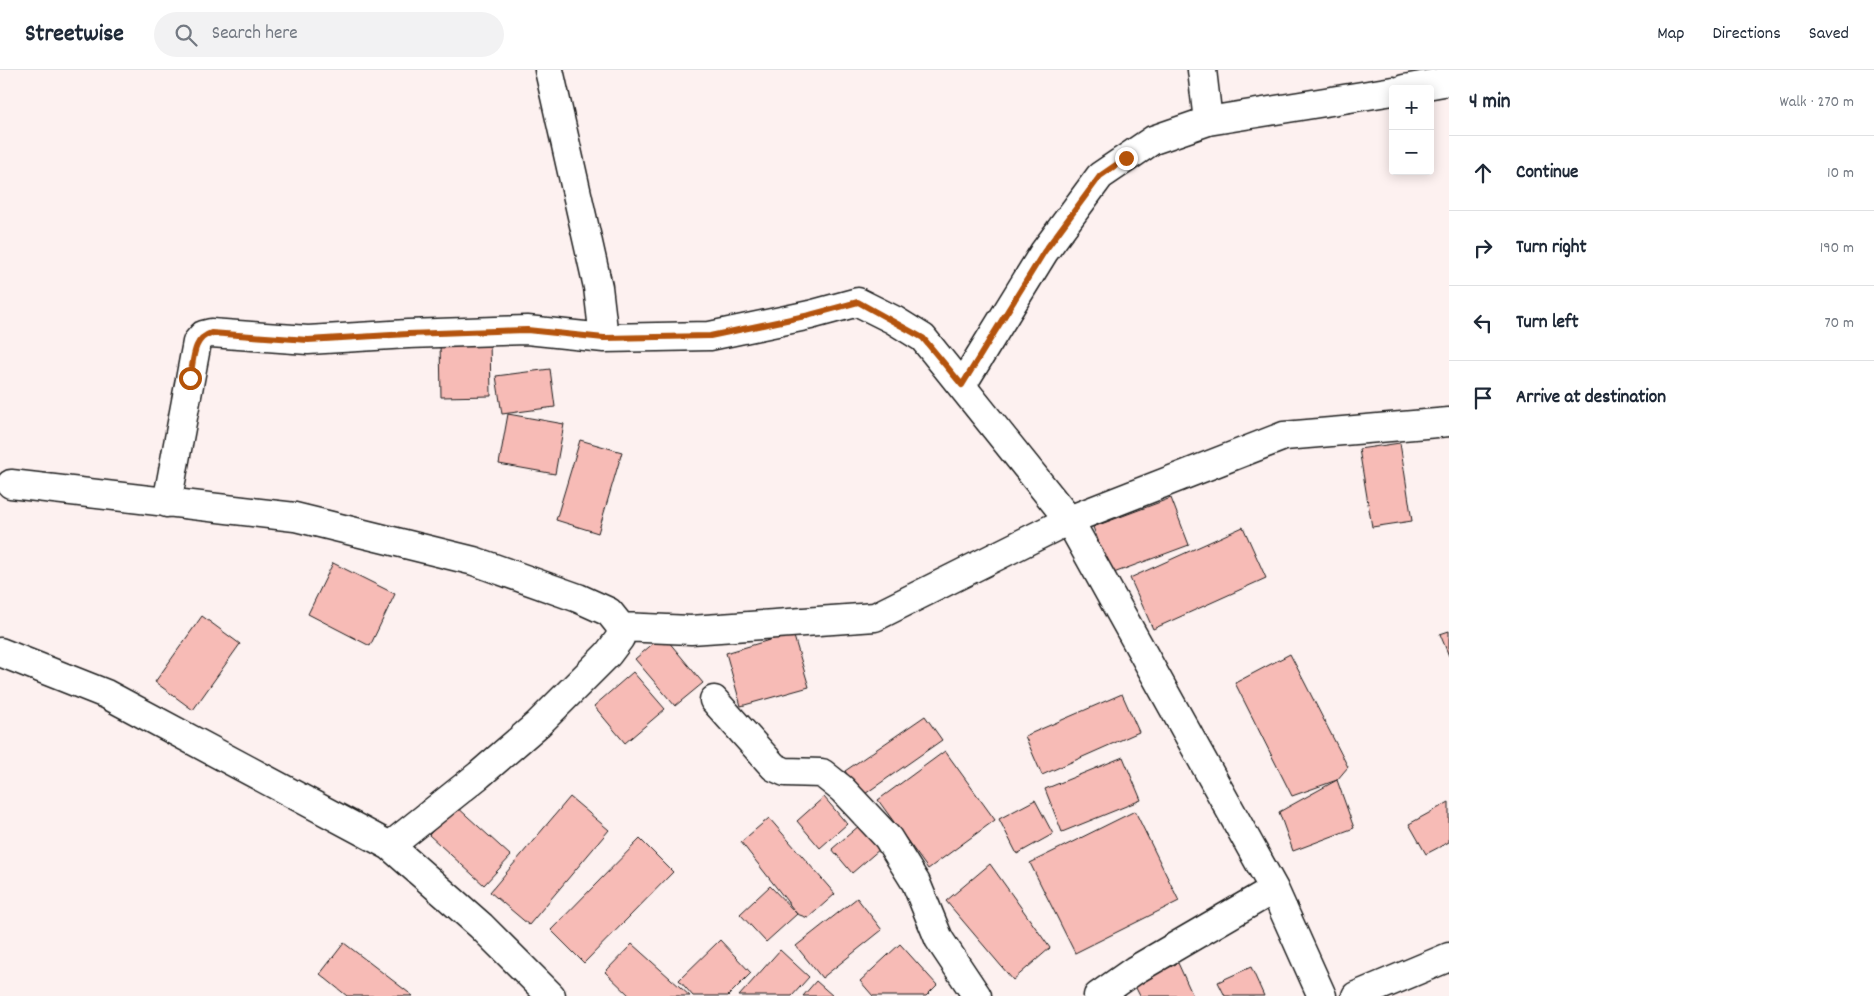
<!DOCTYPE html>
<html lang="en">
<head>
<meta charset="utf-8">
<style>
  :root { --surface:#fff; --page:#f2f2f3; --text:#1f2937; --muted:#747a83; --line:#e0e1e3 }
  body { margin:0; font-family:Dekko,sans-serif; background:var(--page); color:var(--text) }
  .controls { position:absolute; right:15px; top:15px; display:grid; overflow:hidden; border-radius:5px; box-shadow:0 2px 12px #0003 }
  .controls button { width:45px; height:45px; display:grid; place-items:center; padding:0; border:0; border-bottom:1px solid var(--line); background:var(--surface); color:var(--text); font:25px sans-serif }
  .stop { position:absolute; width:15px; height:15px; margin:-11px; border:4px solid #b45309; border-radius:50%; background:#fff }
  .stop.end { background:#b45309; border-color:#fff; box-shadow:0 1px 5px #0008 }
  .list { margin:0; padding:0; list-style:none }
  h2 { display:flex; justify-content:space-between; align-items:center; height:65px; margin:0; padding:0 20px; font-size:21px }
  h2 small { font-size:16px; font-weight:400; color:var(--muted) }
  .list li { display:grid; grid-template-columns:32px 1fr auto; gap:15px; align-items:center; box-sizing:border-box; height:75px; padding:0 20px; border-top:1px solid var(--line) }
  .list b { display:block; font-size:19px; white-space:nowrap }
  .list em { font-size:16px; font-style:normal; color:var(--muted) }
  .icon { flex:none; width:28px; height:28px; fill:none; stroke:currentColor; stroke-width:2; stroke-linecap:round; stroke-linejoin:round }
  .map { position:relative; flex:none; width:1449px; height:926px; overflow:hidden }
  header { display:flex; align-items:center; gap:30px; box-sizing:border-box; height:70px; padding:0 25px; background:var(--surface); border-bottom:1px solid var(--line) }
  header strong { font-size:24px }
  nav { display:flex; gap:28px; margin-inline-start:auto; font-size:18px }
  .search { width:350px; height:45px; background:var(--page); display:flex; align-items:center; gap:12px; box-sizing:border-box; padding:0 18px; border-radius:28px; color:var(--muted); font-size:19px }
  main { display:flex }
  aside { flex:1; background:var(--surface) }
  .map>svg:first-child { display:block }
  .building { fill:#f7bbb6; stroke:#1c1c1c }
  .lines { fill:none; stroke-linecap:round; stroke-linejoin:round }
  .minor-casing { stroke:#1c1c1c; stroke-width:31 }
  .minor { stroke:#fff; stroke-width:28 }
  .route { stroke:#b45309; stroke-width:6 }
</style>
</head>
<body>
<header>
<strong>Streetwise</strong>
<div class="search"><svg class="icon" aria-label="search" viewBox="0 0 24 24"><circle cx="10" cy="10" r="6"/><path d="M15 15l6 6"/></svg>Search here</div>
<nav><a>Map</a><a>Directions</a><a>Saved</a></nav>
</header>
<main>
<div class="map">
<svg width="1449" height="926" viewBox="0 0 1449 926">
  <rect width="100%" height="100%" fill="#fdf1f0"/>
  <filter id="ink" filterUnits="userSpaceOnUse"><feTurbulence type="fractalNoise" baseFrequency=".02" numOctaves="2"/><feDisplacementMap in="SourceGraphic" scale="10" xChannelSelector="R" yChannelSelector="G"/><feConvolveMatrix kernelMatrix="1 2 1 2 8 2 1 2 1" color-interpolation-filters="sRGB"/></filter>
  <g filter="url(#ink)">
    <path class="building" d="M490,269L491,326L441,327L440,271Z
      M550,299L555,337L502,344L496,306Z
      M508,344L564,354L555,404L499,394Z
      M580,370L622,382L598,463L556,450Z
      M1400,373L1412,451L1372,457L1359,379Z
      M1171,428L1189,475L1111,504L1093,457Z
      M1243,457L1266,508L1153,559L1130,508Z
      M333,493L395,524L370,576L308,544Z
      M202,546L240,574L193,640L155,612Z
      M1449,561V586L1440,564Z
      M793,563L809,617L741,636L726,583Z
      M663,565L703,613L675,636L635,589Z
      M1290,584L1348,697L1337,710L1292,726L1235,613Z
      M633,602L665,639L625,673L594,636Z
      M1122,624L1139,662L1042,705L1025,666Z
      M925,646L942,670L862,726L845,701Z
      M945,681L995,750L928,799L878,730Z
      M1123,687L1141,730L1062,762L1045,719Z
      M1337,710L1354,758L1293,781L1279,742Z
      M570,727L609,760L529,855L490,822Z
      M824,727L847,754L820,778L797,751Z
      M1035,730L1053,764L1017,784L999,749Z
      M1449,732V772L1426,784L1409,754Z
      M456,736L511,786L484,815L429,765Z
      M1135,741L1179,831L1075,883L1030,793Z
      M769,748L835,824L808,848L797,844L741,772Z
      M860,755L880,779L852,803L832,779Z
      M640,769L673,802L584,893L551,860Z
      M990,794L1050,878L1013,910L946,831Z
      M770,816L797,844L766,872L740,844Z
      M857,828L882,860L822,908L796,876Z
      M720,870L751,903L728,926H693L679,910Z
      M344,873L413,926H347L320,904Z
      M632,874L690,926H630L605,902Z
      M900,874L937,915L926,926H873L860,911Z
      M780,880L809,907L792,926H739Z
      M1178,893L1193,926H1140L1134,914Z
      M1251,897L1264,926H1225L1218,912Z
      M816,911L833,926H803Z"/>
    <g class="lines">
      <defs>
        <path id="minor" d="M549,0L598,217L604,268L710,266L810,245L858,232L894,250L923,268L1069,450L1274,819L1322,926
          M1202,0L1208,51
          M1404,19L1449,11
          M962,315L1044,182L1100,106L1153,70L1208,51L1393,21
          M11,414L295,447L474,491L578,528L609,542L621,557L620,568L608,584L538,654L479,705L390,776
          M167,433L197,272L203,265L211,263L308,270L408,264L527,260L604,268
          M621,557L691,560L875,547L1069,450L1284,366L1449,352
          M0,582L106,624L390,776L481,856L551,926
          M714,630L774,697L785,702L822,703L842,719L888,768L916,813L939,869L977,926
          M1098,926L1135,900L1274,819
          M1356,926L1449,887"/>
      </defs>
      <use href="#minor" class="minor-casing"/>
      <use href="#minor" class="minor"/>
    </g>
  </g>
  <g class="lines" filter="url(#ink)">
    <path class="route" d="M190,308C194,290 192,269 211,263L308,270L408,264L527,260L604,268L710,266L810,245L858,232L923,268L962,315L1044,182L1100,106L1126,88"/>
  </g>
</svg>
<div class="controls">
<button>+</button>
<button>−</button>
</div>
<div class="stop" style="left:190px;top:308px"></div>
<div class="stop end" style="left:1126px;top:88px"></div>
</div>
<aside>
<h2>4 min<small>Walk · 270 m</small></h2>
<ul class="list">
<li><svg class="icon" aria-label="ahead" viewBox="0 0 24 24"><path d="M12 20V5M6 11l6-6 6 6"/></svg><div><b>Continue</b></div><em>10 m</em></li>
<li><svg class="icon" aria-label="right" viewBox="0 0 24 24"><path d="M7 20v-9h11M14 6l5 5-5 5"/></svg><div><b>Turn right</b></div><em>190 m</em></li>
<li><svg class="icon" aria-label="left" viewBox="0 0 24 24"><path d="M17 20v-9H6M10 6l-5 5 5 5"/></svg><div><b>Turn left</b></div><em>70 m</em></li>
<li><svg class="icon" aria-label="arrive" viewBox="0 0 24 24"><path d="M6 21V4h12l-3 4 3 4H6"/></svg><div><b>Arrive at destination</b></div></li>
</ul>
</aside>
</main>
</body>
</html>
